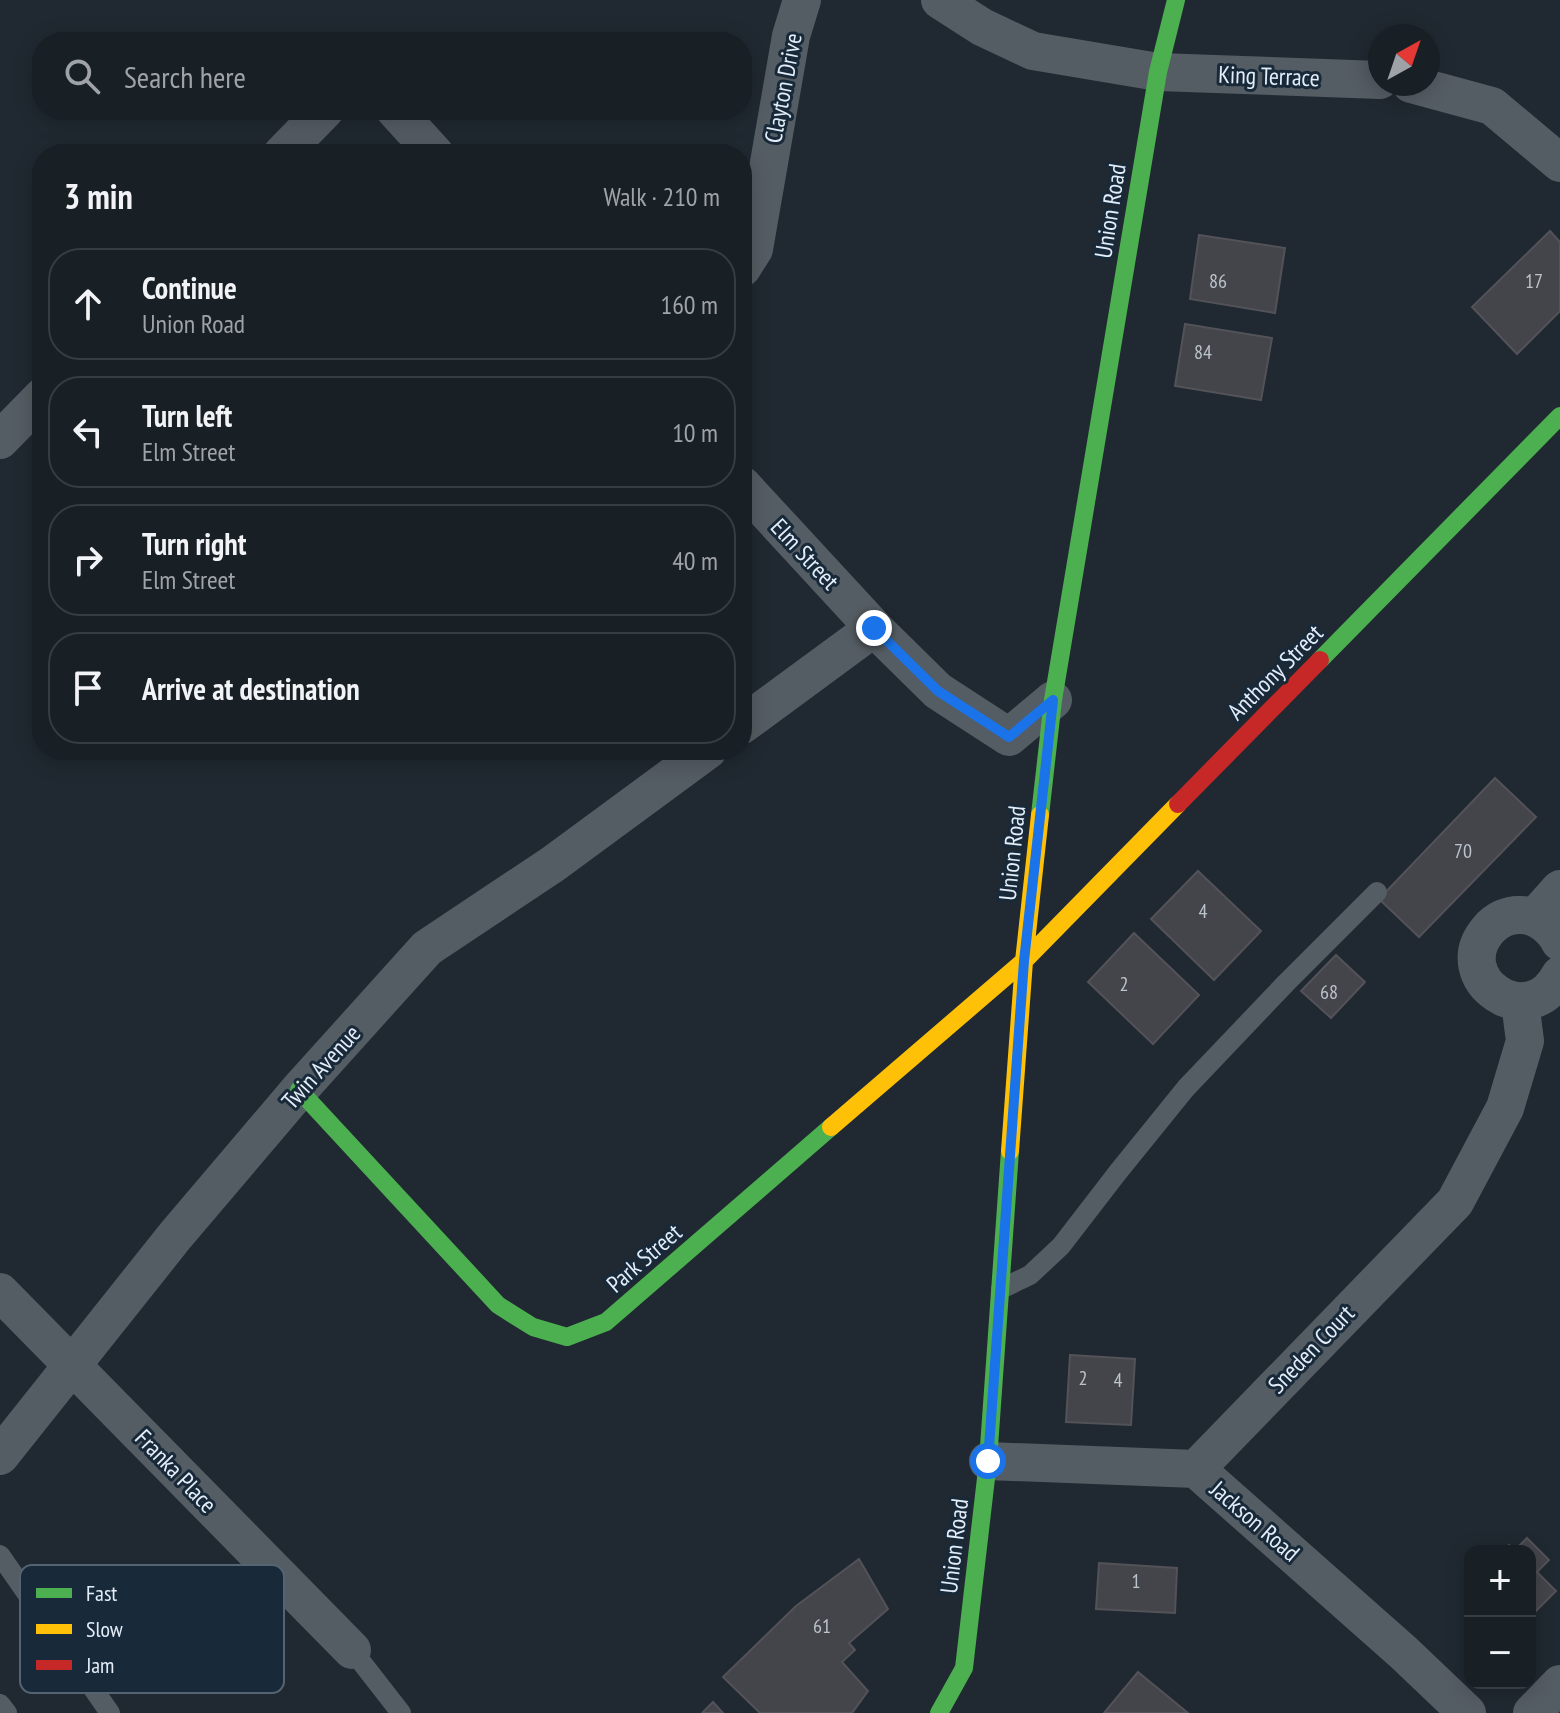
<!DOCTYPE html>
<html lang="en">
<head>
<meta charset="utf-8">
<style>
  :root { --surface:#181f25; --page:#252c32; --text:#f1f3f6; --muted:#9fa2a7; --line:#363d42 }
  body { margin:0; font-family:"PT Sans Narrow",sans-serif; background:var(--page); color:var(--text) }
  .controls { position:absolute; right:24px; bottom:24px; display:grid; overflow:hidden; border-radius:16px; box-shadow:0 4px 20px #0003 }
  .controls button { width:72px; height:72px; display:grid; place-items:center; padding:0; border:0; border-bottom:2px solid var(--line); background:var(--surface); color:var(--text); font:40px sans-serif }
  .compass { position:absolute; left:1368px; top:24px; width:72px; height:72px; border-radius:50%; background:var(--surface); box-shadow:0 4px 20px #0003; rotate:40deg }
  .stop { position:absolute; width:24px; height:24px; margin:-18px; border:6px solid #1a73e8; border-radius:50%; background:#fff }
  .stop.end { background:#1a73e8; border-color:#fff; box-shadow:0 2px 8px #0008 }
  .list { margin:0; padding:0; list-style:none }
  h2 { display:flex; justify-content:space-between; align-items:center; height:104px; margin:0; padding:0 32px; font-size:34px }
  h2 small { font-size:26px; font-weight:400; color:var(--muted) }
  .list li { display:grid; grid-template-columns:52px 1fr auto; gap:24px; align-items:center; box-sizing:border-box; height:112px; margin:0 16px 16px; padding:0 16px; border:2px solid var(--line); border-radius:32px }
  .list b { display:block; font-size:30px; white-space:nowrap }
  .list p { margin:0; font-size:26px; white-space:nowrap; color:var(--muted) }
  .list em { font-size:26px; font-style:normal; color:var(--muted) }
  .icon { flex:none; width:44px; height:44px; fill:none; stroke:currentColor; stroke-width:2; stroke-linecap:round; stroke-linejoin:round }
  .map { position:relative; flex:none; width:1560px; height:1713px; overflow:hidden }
  .search { position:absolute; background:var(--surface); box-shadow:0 4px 20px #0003; left:32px; top:32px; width:720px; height:88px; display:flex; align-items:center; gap:20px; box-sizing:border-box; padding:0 28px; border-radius:32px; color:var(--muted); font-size:30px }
  .panel { position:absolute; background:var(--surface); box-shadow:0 4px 20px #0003; left:32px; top:144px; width:720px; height:616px; border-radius:32px }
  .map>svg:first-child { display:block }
  .building { fill:#44454a; stroke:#535258; stroke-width:2 }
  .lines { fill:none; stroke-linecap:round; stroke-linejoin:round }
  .lane { stroke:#555d64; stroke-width:20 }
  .street { stroke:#555d64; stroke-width:38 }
  .fast { stroke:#4caf50; stroke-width:18 }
  .slow { stroke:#ffc107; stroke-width:18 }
  .jam { stroke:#c62828; stroke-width:18 }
  .route { stroke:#1a73e8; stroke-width:10 }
  .labels { text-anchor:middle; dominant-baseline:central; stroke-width:6; stroke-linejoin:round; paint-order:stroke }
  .number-label { font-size:20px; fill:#bbc3cc }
  .street-label { font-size:24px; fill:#e3edf8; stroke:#182939 }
  .key { fill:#182939; stroke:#556472; stroke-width:2 }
  .key-label { font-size:22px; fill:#e3edf8 }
</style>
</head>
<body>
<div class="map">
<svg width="1560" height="1713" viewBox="0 0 1560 1713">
  <rect width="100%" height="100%" fill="#202931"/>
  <path class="building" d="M1550,231L1560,242V311L1517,354L1472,307Z
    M1199,235L1285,248L1275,313L1190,299Z
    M1185,324L1272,338L1261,400L1175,386Z
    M1495,778L1536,817L1419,937L1379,899Z
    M1198,871L1261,931L1214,980L1151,919Z
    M1134,933L1199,995L1153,1044L1088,982Z
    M1336,955L1365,982L1331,1018L1301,991Z
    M1070,1355L1135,1359L1131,1425L1066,1422Z
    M1527,1538L1549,1560L1537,1572L1556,1591L1534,1613L1530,1609V1551H1504L1509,1545L1515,1550Z
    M859,1559L888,1609L849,1643L855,1650L842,1662L868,1691L852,1713H760L723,1677L796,1606Z
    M1099,1563L1177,1568L1175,1613L1096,1609Z
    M1138,1672L1188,1713H1104Z
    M713,1702L723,1713H702Z"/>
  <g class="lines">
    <path class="lane" d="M1001,1289L1030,1275L1061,1246L1118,1172L1186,1088L1286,983L1377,892
      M0,1555L110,1713
      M352,1650L401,1713
      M0,1704L7,1713"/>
    <path class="street" d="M940,0L982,27L1033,51L1158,72L1380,80
      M1411,84L1492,106L1560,163
      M395,110L435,154
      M282,154L325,110
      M742,268L754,249L791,36L802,0
      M0,440L42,397
      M742,485L874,628L938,691L1009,737L1053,700
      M742,725L874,628
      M1535,917L1560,889
      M1560,942C1553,928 1537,915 1521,915C1509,914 1496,920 1488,930C1447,978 1528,1036 1560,975
      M0,1292L352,1650
      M0,1456L175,1236L299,1090L427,948L553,864L708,750
      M988,1461L1196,1469L1404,1653L1467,1713
      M1196,1469L1455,1202L1505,1108L1525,1041L1520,1002
      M1532,1713L1560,1684"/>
    <path class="fast" d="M1320,660L1560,416
      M1040,815L1053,700L1158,72L1176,0
      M299,1090L498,1305L533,1327L567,1337L606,1322L831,1127
      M939,1713L964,1668L988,1461L1010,1151"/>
    <path class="slow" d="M831,1127L1024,961L1178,804
      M1010,1151L1024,961L1040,815"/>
    <path class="jam" d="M1178,804L1320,660"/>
  </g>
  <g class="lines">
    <path class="route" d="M874,628L938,691L1009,737L1053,700L1024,961L988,1461"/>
  </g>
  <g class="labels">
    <g class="number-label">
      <text x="1218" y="281">86</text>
      <text x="1534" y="281">17</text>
      <text x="1203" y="352">84</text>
      <text x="1463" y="851">70</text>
      <text x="1203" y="911">4</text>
      <text x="1124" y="984">2</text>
      <text x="1329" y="992">68</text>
      <text x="1083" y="1378">2</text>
      <text x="1118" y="1380">4</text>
      <text x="1136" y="1581">1</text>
      <text x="822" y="1626">61</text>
    </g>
    <g class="street-label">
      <text transform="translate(1269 76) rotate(2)">King Terrace</text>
      <text transform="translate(783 88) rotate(-79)">Clayton Drive</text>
      <text transform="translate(1110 211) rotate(-81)">Union Road</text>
      <text transform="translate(805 554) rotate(47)">Elm Street</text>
      <text transform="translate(1275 672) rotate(-45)">Anthony Street</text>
      <text transform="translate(1012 853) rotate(-84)">Union Road</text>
      <text transform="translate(321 1067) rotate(-48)">Twin Avenue</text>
      <text transform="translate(644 1258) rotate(-41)">Park Street</text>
      <text transform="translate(1311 1349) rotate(-46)">Sneden Court</text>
      <text transform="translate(176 1471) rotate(46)">Franka Place</text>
      <text transform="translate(1255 1521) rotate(41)">Jackson Road</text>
      <text transform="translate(954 1546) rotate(-83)">Union Road</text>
    </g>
  </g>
  <rect x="20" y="1565" width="264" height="128" rx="12" class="key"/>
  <rect x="36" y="1588" width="36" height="10" fill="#4caf50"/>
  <rect x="36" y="1624" width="36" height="10" fill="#ffc107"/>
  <rect x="36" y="1660" width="36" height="10" fill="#c62828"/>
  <g class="key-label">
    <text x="86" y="1601">Fast</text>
    <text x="86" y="1637">Slow</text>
    <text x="86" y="1673">Jam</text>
  </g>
</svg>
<div class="controls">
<button>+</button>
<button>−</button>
</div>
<svg class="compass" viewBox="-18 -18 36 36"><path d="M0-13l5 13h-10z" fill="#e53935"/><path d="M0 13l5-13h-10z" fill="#9fa2a7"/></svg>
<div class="stop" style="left:988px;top:1461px"></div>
<div class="stop end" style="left:874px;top:628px"></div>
<div class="search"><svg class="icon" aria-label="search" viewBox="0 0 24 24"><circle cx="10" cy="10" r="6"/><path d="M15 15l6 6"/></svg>Search here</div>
<section class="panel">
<h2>3 min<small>Walk · 210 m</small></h2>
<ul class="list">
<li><svg class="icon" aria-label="ahead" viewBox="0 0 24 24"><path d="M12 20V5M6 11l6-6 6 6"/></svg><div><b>Continue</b><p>Union Road</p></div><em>160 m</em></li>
<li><svg class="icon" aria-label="left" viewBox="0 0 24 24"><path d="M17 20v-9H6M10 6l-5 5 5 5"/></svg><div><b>Turn left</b><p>Elm Street</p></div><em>10 m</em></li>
<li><svg class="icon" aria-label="right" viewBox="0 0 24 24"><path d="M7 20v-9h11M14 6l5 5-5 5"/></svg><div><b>Turn right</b><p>Elm Street</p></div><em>40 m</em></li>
<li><svg class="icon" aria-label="arrive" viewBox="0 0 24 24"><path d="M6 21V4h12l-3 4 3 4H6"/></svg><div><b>Arrive at destination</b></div></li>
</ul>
</section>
</div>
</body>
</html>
